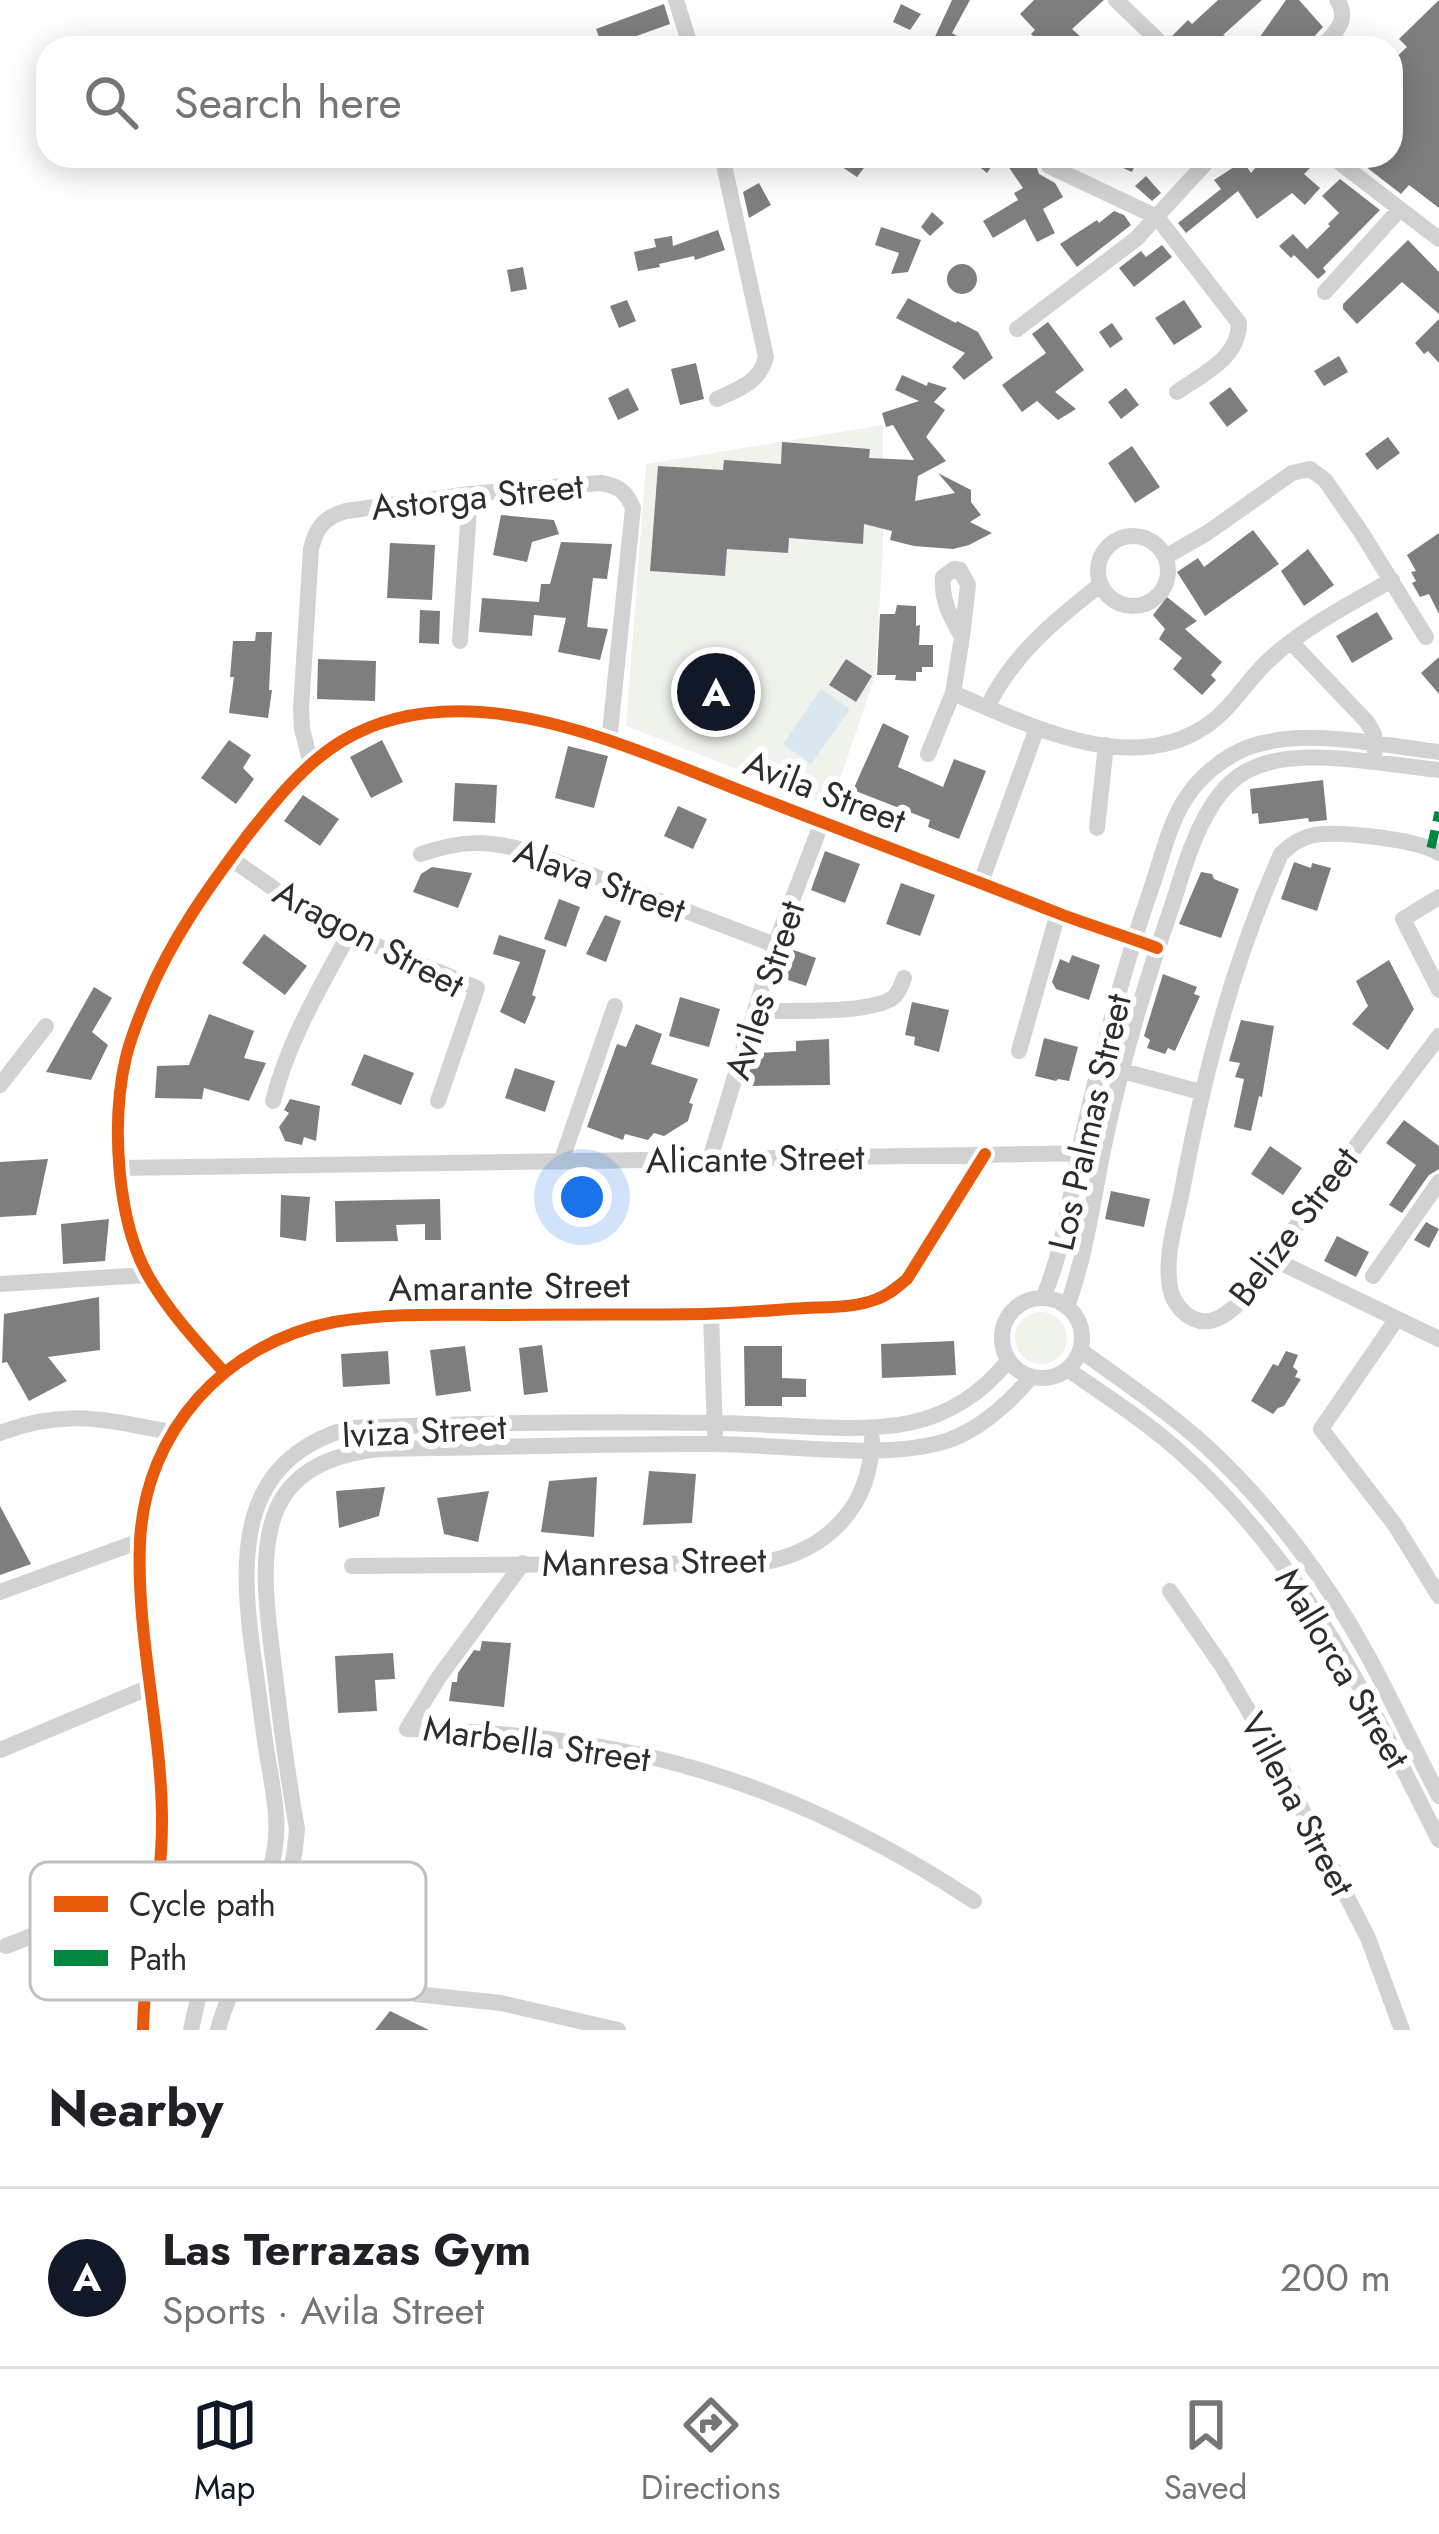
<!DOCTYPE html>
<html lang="en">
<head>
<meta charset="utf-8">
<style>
  :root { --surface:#fff; --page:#f2f2f2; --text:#202124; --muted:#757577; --line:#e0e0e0; --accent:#111827 }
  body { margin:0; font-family:Jost,sans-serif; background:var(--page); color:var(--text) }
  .you { position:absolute; left:582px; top:1197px; width:42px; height:42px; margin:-30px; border:9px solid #fff; border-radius:50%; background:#1a73e8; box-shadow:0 0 0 18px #1a73e833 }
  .badge { display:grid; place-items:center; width:78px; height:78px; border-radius:50%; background:var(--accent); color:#fff; font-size:39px; font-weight:700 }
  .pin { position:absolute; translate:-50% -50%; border:6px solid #fff; box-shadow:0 3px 12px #0006 }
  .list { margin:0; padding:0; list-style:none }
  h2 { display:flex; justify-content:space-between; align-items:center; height:156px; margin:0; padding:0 48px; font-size:51px }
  h2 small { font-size:39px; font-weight:400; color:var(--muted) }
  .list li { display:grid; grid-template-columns:78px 1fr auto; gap:36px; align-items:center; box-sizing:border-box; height:180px; padding:0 48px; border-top:3px solid var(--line) }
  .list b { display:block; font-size:45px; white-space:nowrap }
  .list p { margin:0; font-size:39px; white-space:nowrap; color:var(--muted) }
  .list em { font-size:39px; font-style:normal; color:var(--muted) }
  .icon { flex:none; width:66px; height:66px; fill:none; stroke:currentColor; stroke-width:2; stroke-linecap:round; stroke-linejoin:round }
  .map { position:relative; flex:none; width:1439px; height:2030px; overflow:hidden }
  .search { position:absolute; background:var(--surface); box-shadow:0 6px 30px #0003; left:36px; right:36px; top:36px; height:132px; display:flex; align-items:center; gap:30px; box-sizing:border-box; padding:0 42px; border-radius:36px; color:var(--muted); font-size:45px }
  .sheet { height:336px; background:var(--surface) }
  nav { display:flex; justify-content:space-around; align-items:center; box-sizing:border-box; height:168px; border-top:3px solid var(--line); background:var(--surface); font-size:33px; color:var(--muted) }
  nav a { display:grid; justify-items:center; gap:6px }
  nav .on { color:var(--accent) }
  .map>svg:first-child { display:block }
  .green { fill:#f0f3ec }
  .water { fill:#d9e7ef }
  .building { fill:#7e7e7e }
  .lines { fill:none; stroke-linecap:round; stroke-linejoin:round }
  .minor { stroke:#d2d2d2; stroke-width:16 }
  .quiet { stroke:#00873e; stroke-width:9; stroke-dasharray:18 9; stroke-linecap:butt }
  .cycleway-casing { stroke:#fff; stroke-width:20 }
  .cycleway { stroke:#e8590c; stroke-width:12 }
  .labels { text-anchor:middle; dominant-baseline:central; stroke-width:12; stroke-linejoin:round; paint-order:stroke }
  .street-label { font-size:36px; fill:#2d2d2d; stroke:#fff }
  .key { fill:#fff; stroke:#c0c0c0; stroke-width:3 }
  .key-label { font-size:33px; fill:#2d2d2d }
</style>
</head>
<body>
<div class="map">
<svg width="1439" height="2030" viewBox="0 0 1439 2030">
  <rect width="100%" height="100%" fill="#fff"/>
  <path class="green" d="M883,425V550L875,676L831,806L626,726L646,464Z
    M1015 1338a26 26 0 1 1 52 0a26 26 0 1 1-52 0Z"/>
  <path class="water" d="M821,689L850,709L811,764L783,744Z"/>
  <path class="building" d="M952,0H970L952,33L977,48H940L932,43Z
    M1034,0H1104L1072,29L1093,48H1046L1031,34L1035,30L1020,14Z
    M1218,0H1262L1223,35L1228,37L1223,48H1178L1172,36L1188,20L1192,24Z
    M1286,0H1299L1323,27L1311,40L1309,48H1252Z
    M1439,0V208L1409,185L1401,194L1352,156H1391V62L1407,47L1399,39Z
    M664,4L670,24L603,48L596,29Z
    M901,4L921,14L910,30L893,22Z
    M845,156H873L857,177L839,165Z
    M966,156H999L987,173Z
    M1001,156H1031L1038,160L1037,168L1039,174L1055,183L1063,197L1043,209L1055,233L1037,242L1025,219L993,238L983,221L1018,200L1014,193L1023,188Z
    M1096,156H1139L1132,172Z
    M1265,156H1318L1319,159L1304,174L1320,188L1305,205L1292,193L1257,219L1238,191L1186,233L1178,223L1221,189L1214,180L1243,161L1251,173Z
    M1146,176L1161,193L1152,201L1135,186Z
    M1340,179L1380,210L1323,268L1326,272L1318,279L1294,255L1291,258L1279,246L1293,234L1307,249L1330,226L1328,224L1339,213L1322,196Z
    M759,183L771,205L749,218L743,192Z
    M1114,211L1124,215L1131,225L1077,267L1060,244L1097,220L1099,223Z
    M932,212L944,223L930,236L921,227Z
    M881,227L921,240L908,272L891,274L899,253L875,245Z
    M718,230L725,250L695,260L694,256L659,264L660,267L638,271L634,252L656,247L654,239L672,236L673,246Z
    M1408,240L1439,272V314L1402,282L1357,324L1343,309V304Z
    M1162,245L1172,257L1134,287L1119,268L1141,251L1146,257Z
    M947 279a15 15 0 1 1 30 0a15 15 0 1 1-30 0Z
    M523,267L527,289L511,292L507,270Z
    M908,298L956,323L957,321L978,332L993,358L964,380L952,367L965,353L896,318Z
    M627,300L636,321L619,328L610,306Z
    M1184,300L1202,327L1174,345L1155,318Z
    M1439,319V363L1428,351L1424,354L1415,343Z
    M1048,322L1084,370L1055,392L1076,409L1058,420L1037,401L1022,412L1002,385L1046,353L1032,334Z
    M1112,323L1123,339L1110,348L1099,332Z
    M1339,356L1348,372L1324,386L1314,371Z
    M696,363L704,399L680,405L671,369Z
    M902,375L927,386L928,382L947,388L934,402L945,410L926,437L946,461L918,476L915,501L955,493L938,473L971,490V502L981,515L970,522L992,533L969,545L953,549L914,546L890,540L892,531L864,524L863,544L789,538L788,553L727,549L725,576L650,571L658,466L723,470L724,460L781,464L782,442L870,449L869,458L914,460L893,425L886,427L882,413L919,401L895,390Z
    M1230,387L1248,411L1227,427L1209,403Z
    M628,388L639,410L618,420L608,398Z
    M1126,388L1139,405L1121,419L1108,402Z
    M1388,437L1400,453L1377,470L1365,454Z
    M1132,446L1160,487L1135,503L1108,463Z
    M501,515L554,520L559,534L532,542L527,562L493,555Z
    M1253,530L1279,564L1205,616L1177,572L1198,558L1204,567Z
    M1439,533V614L1429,594L1420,597L1412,583L1416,581L1411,572L1416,571L1407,555Z
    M561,542L612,544L607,579L593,578L587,627L608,629L600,660L558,652L566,618L534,615L532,636L479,632L482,598L539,602L541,584H550Z
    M390,543L435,545L432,600L387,598Z
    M1308,549L1334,585L1304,606L1281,571Z
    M1167,597L1197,621L1185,629L1222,662L1211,675L1216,680L1202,695L1173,669L1182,658L1159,639L1165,629L1153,615Z
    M897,605L916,606V626L920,625L919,645H933V667H922V672H916V681L895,680L896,675H877L880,614H895Z
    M420,610L440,611L439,644L419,643Z
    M1377,612L1393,639L1352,663L1336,636Z
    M256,632H272L269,690H272L268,718L229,713L234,677H230L233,641H255Z
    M1439,657V694L1421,673Z
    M318,659L376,661L375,701L317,699Z
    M846,659L872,676L856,702L829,685Z
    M705,668L736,674L727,721L704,717L706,708L698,706Z
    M883,723L909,736L898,767L943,787L954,759L986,771L959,839L928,827L930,820L853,790Z
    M229,740L251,755L243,768L254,779L236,804L201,778Z
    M382,740L403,782L371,798L350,757Z
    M568,746L608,756L594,808L555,798Z
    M1323,780L1327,820L1309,822L1308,818L1259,824L1258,813L1252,814L1250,789Z
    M455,783L497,785L495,823L453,821Z
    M303,795L339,819L320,846L284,821Z
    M678,806L707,819L693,849L664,836Z
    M825,851L860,864L845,903L811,890Z
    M1294,862L1311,868L1312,863L1331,868L1317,911L1281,899Z
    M432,867L472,873L458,908L413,892L421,874Z
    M1201,872L1212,874L1214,879L1239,889L1221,938L1179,924Z
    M901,883L935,895L920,936L886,924Z
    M559,899L580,907L566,947L544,939Z
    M605,915L621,921L606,962L586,954Z
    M264,934L307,966L285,995L242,963Z
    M499,935L546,950L532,995L536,997L525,1024L500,1012L520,962L493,954Z
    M788,948L816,958L806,986L779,977Z
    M1072,955L1100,965L1089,1000L1056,989L1052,982L1060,959L1069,963Z
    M1389,960L1414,1009L1388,1050L1352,1024L1368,1006L1356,981Z
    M1163,974L1197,987L1194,994L1200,996L1175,1051L1168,1048L1165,1054L1147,1048L1150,1040L1144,1036Z
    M94,987L112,998L92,1032L108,1045L91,1080L46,1072Z
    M680,997L720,1009L709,1047L669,1036Z
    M912,1002L949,1010L939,1052L914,1045L915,1037L905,1035Z
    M209,1014L254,1031L244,1058L266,1063L249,1101L204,1088L202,1099L155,1098L157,1066L189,1065Z
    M1241,1020L1274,1026L1262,1097L1259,1096L1251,1131L1234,1127L1244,1079L1235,1077L1240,1063L1229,1061Z
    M636,1024L662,1034L651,1064L698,1079L689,1103L693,1104L688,1121L664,1136L654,1133L648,1140L625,1134L623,1140L587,1127L617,1044L626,1047Z
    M1044,1038L1078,1047L1069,1081L1058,1079L1056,1081L1035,1076Z
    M829,1039L830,1085L745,1086L755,1053L796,1051V1041Z
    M364,1054L414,1073L401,1105L351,1085Z
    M515,1068L555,1081L545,1112L505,1098Z
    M290,1099L320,1106L316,1141L304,1137L302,1145L285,1141L279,1127L289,1113L284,1110Z
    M1404,1120L1439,1146V1169L1429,1175L1402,1213L1389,1205L1416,1165L1386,1143Z
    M1270,1146L1302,1168L1283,1195L1251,1174Z
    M48,1159L36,1215L0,1217V1162Z
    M1111,1191L1150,1199L1144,1227L1105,1219Z
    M281,1195L310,1197L306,1241L280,1237Z
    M440,1199L441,1240H425V1224L396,1225L398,1241L336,1242L335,1201Z
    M109,1219L105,1261L63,1264L61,1224Z
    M1426,1222L1439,1229L1429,1248L1414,1240Z
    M1337,1236L1369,1252L1356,1277L1324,1261Z
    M99,1297L100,1350L48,1357L67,1381L29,1401L7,1362L2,1363L4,1314Z
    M954,1341L956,1375L882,1378L881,1344Z
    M542,1345L548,1392L524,1395L519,1348Z
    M465,1346L471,1391L436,1396L430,1350Z
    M744,1346H782V1378L806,1379V1397H782V1406H745Z
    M388,1351L390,1384L343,1387L341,1354Z
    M1286,1351L1298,1355L1293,1367L1298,1371L1295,1377L1301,1379L1284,1406L1278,1408L1273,1414L1251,1401L1273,1364L1278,1366Z
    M649,1471L696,1474L692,1523L643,1525Z
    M597,1477L594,1537L541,1532L549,1481Z
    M385,1487L379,1516L339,1528L336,1491Z
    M489,1491L478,1542L444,1534L437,1498Z
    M0,1506L31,1564L0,1575Z
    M482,1641L511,1643L504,1707L449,1701L452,1682H457L458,1673L474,1650L480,1651Z
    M393,1653L395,1679L375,1680L377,1711L338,1713L335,1656Z
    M390,2011L429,2030H375Z"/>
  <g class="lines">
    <path class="minor" d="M676,0L691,48
      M1116,0L1166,48
      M1321,48C1334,34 1351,20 1337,0
      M1331,156L1439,239
      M1049,166L1157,217L1239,323C1239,358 1203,374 1177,392
      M1325,292L1400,209
      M1017,329L1136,239L1212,156
      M717,399C739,389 760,382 766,357L722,156
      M1098 571a35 35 0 1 1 70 0a35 35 0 1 1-70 0Z
      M1165,557L1207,533L1292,473L1310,469L1325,480L1361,532L1426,637
      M954,569L960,570L968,585L962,637C951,618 941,600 943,577Z
      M460,641L470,494
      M1291,642L1367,722L1374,734L1375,752
      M953,693C1027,724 1129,778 1206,726C1232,709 1246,681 1269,660C1304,627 1350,604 1392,580
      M987,708C1012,655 1055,620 1100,585
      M928,754L953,693L962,637
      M311,764L302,729L301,709L311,549C316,528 324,517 346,511L470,494L601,483C618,486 626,491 633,508L609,742
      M1097,828L1106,745
      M1439,853C1417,839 1340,831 1314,835C1300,838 1291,844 1281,854C1232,964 1204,1074 1182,1191C1176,1222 1163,1260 1171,1292C1174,1303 1183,1314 1194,1319C1211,1326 1224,1316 1236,1306L1439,1036
      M421,854C462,840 486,840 528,851L775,945
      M230,858L307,912L349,934L477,988L438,1101
      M981,882L1037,728
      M1439,897L1403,919L1439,990
      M756,1011C785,1010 875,1015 895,996C899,991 902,984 904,978
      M1019,1051L1058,913
      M1115,1069L1201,1092
      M0,1085L46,1026
      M273,1101C288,1041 320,988 349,934
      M710,1159L775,945L822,822
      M561,1162L615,1006
      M120,1168L1102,1153
      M1271,1258L1439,1339
      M1373,1276L1439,1182
      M0,1284L147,1275
      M1002 1338a40 40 0 1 1 80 0a40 40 0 1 1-80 0Z
      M1043,1298C1065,1247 1070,1192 1082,1138C1101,1055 1122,973 1150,892C1161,862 1168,825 1186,798C1200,776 1225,756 1249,747C1305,727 1381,745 1439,752
      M1067,1307C1085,1257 1092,1207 1102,1155C1119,1072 1143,989 1171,909C1182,875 1192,837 1211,807C1222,789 1238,773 1258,766C1306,747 1387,765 1439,770
      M711,1314L715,1433
      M1396,1320L1321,1429L1395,1525L1439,1596
      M1080,1350C1123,1381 1166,1410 1205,1445C1269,1504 1327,1580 1368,1656C1393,1702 1415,1750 1439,1796
      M1067,1369C1105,1395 1144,1420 1179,1451C1304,1562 1365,1694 1439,1840
      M223,1371C197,1342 170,1313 150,1279C116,1222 111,1121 126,1057C131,1037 139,1017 147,998C172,938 208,888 247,836C274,802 304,764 342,741C471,664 643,755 767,801C863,838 959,874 1055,912C1088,925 1123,935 1157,948
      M0,1433C66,1408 105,1420 171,1432
      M523,1563L439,1677L407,1729C487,1731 567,1738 646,1756C762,1782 875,1836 974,1901
      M352,1566L760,1563C826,1552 871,1508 872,1439
      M1170,1591L1222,1666L1270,1747L1368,1938L1402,2030
      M0,1592L140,1541
      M0,1750L150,1687
      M6,1946L158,1887
      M415,1994L501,2003L618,2030
      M143,2030C144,1960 162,1892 162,1822C162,1729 136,1636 140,1542C145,1431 225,1343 334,1322C390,1312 449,1315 506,1315C572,1314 639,1315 705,1314C739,1313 772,1310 805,1308C829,1307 854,1308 877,1299C889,1295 897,1287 907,1279L985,1154
      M191,2030L199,1994L269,1872C283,1832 274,1795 267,1754C262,1721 258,1687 253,1654C240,1557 236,1460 350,1428C470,1423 597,1421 717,1423C775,1423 854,1434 909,1423C949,1415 983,1392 1008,1361
      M218,2030C229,1983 261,1946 281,1903C291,1879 295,1855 297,1829C288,1778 281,1726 275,1675C269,1626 257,1557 276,1511C294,1467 338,1453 381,1449C491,1448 602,1443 713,1444C782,1444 889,1462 952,1439C984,1426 1009,1403 1031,1377"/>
    <path class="quiet" d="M1431,848L1439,812"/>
    <defs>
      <path id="cycleway" d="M223,1371C197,1342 170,1313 150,1279C116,1222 111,1121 126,1057C131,1037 139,1017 147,998C172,938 208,888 247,836C274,802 304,764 342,741C471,664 643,755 767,801C863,838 959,874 1055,912C1088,925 1123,935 1157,948
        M143,2030C144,1960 162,1892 162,1822C162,1729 136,1636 140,1542C145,1431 225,1343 334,1322C390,1312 449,1315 506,1315C572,1314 639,1315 705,1314C739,1313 772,1310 805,1308C829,1307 854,1308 877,1299C889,1295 897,1287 907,1279L985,1154"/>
    </defs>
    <use href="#cycleway" class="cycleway-casing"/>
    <use href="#cycleway" class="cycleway"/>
  </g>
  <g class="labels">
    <g class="street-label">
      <text transform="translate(477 496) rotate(-6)">Astorga Street</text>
      <text transform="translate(825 791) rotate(21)">Avila Street</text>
      <text transform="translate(600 880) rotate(20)">Alava Street</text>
      <text transform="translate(369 938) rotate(28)">Aragon Street</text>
      <text transform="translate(764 990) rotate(-72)">Aviles Street</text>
      <text transform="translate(1089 1122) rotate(-77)">Los Palmas Street</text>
      <text transform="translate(755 1158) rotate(-1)">Alicante Street</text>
      <text transform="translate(1293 1226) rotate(-53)">Belize Street</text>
      <text transform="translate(509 1286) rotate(-1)">Amarante Street</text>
      <text transform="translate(424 1430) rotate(-3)">Iviza Street</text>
      <text transform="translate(654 1561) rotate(-1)">Manresa Street</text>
      <text transform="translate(1343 1668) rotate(59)">Mallorca Street</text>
      <text transform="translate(537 1743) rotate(8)">Marbella Street</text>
      <text transform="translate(1298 1804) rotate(62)">Villena Street</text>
    </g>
  </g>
  <rect x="30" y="1862" width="396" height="138" rx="18" class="key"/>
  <rect x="54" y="1896" width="54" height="16" fill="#e8590c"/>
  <rect x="54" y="1950" width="54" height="16" fill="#00873e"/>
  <g class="key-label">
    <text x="129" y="1916">Cycle path</text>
    <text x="129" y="1970">Path</text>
  </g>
</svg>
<div class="you"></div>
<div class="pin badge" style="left:716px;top:692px">A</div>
<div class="search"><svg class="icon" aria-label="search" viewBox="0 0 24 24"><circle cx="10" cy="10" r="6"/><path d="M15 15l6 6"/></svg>Search here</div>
</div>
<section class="sheet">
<h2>Nearby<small></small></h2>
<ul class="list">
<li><span class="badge">A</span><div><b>Las Terrazas Gym</b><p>Sports · Avila Street</p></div><em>200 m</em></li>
</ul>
</section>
<nav>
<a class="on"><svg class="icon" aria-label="map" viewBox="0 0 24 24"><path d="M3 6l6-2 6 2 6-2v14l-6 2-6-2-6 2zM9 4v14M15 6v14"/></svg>Map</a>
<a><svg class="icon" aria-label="directions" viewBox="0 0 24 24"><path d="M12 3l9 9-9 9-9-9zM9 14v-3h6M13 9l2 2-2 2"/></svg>Directions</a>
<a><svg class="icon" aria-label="saved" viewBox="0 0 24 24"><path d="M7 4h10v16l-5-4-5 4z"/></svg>Saved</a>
</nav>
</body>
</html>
